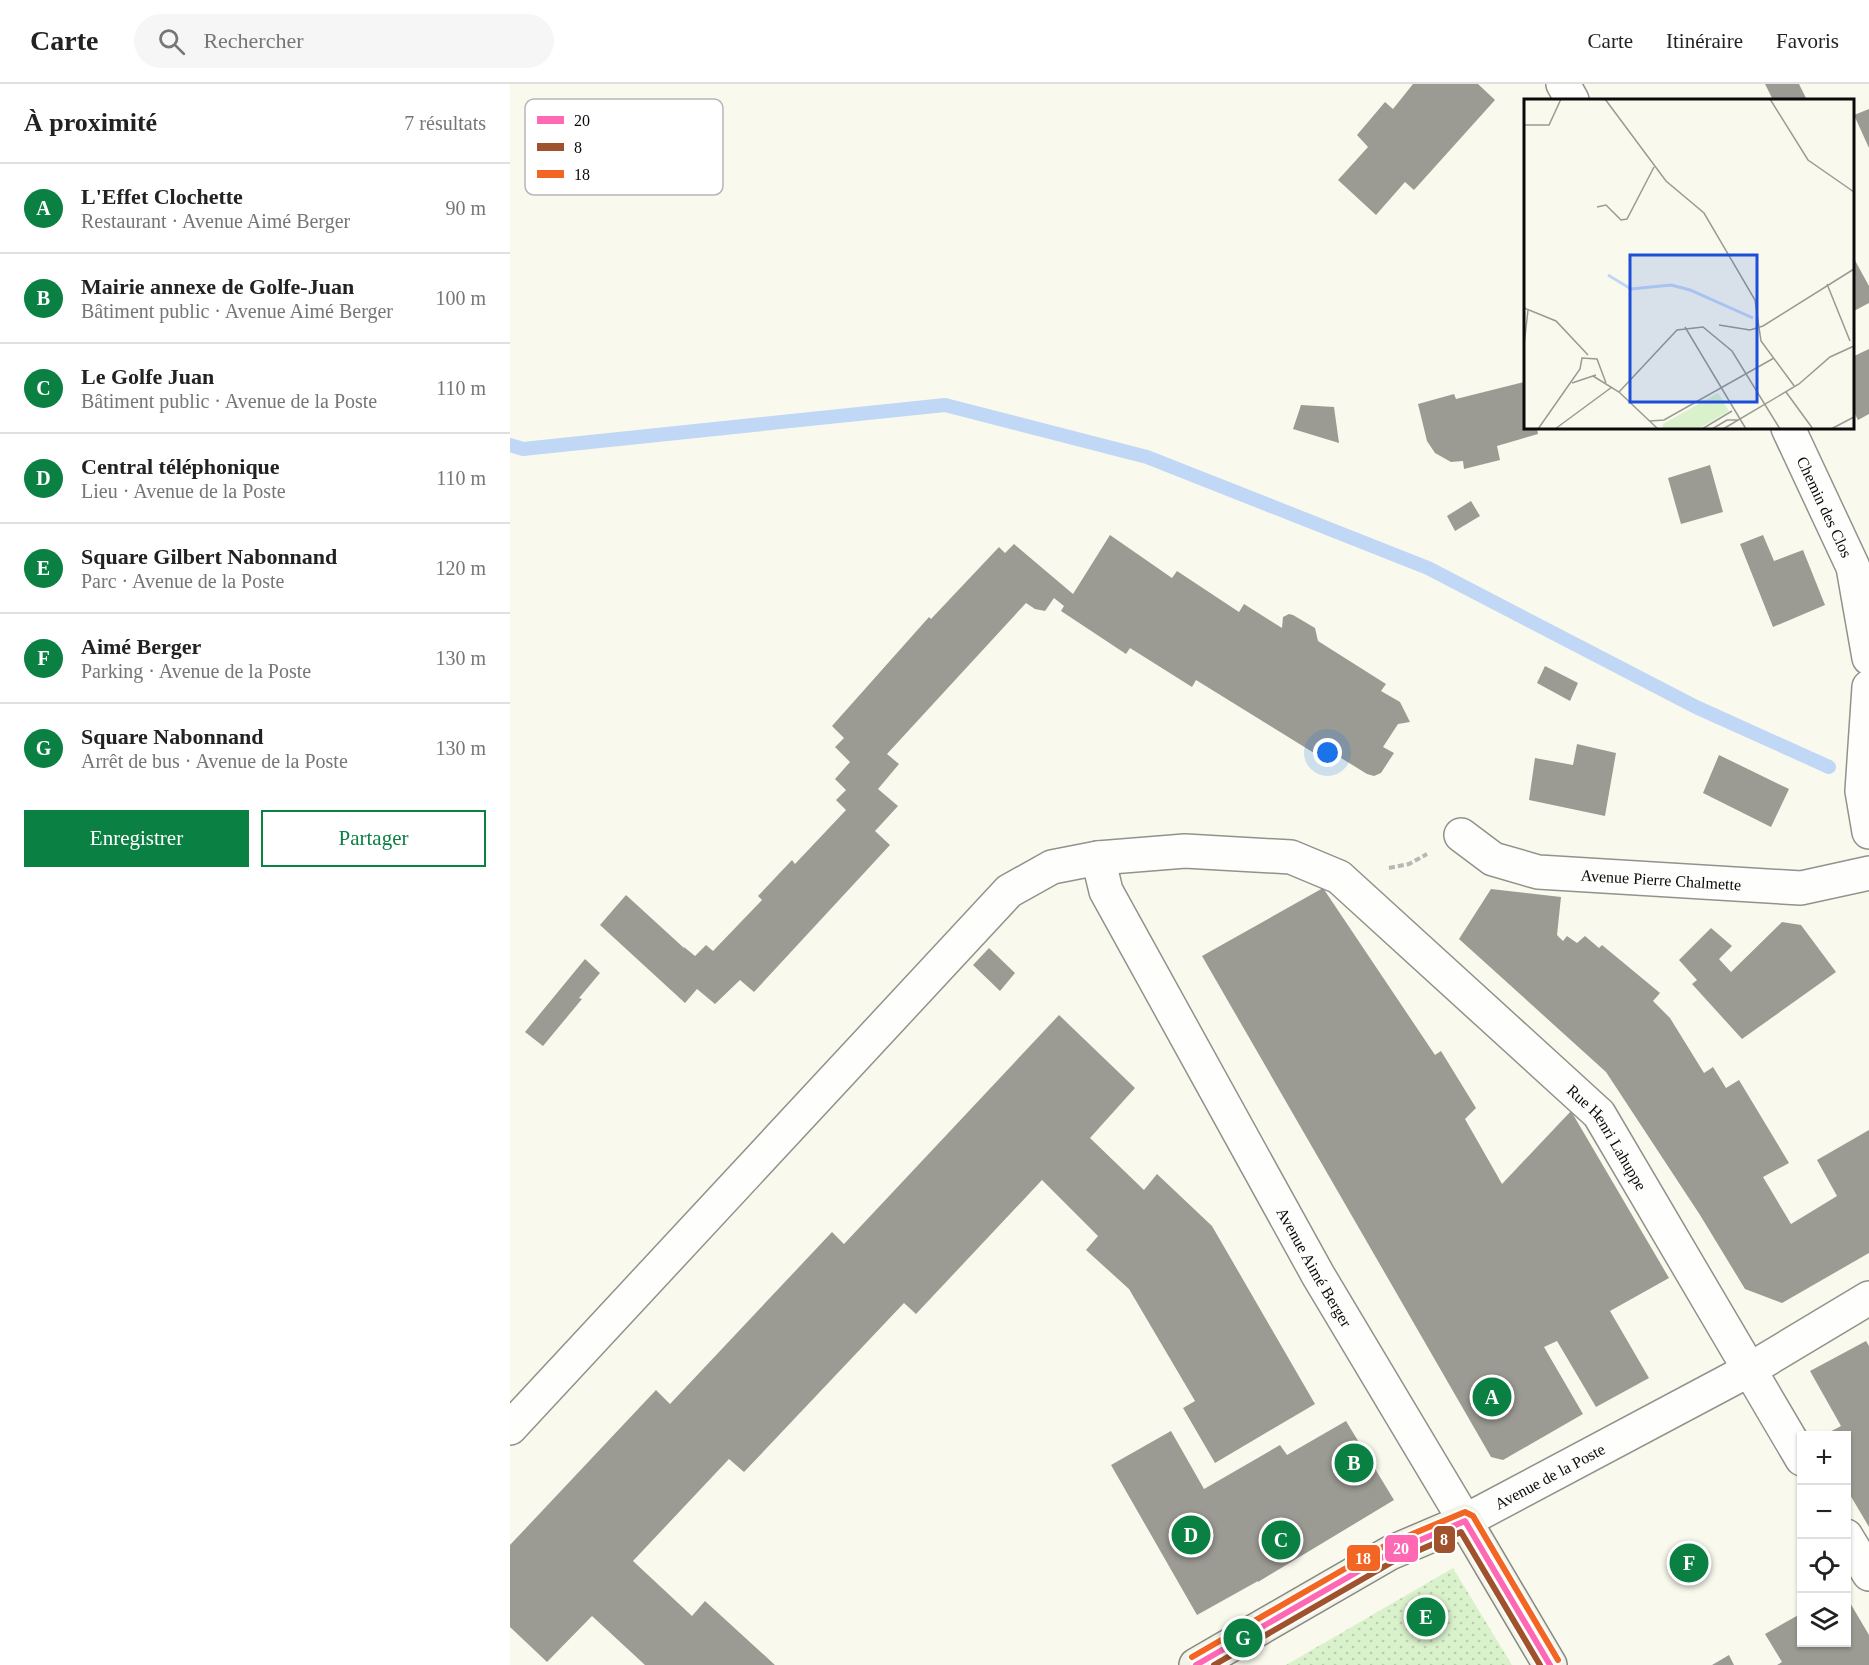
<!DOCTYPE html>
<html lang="fr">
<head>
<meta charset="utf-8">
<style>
  :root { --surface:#fff; --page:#f6f6f6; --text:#222; --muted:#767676; --line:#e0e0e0; --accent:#0b8043 }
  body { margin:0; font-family:Georgia,serif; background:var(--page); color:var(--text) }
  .controls { position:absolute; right:18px; bottom:18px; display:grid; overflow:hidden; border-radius:0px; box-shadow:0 2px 4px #0004 }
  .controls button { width:54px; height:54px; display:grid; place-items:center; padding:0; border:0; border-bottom:2px solid var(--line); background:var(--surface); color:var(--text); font:30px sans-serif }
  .you { position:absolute; left:818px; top:669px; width:21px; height:21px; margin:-15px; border:4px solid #fff; border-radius:50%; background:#1a73e8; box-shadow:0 0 0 9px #1a73e833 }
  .badge { display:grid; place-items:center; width:39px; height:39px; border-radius:50%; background:var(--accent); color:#fff; font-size:20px; font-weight:700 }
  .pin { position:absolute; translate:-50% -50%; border:3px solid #fff; box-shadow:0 2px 6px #0006 }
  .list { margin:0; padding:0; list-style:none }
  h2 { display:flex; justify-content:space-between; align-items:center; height:78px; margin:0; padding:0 24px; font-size:26px }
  h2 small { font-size:20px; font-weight:400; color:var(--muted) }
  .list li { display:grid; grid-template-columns:39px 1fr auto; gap:18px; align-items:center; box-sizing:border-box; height:90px; padding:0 24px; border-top:2px solid var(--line) }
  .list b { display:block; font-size:22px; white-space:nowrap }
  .list p { margin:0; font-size:20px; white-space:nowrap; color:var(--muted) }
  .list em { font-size:20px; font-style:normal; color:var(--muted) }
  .actions { display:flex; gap:12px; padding:18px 24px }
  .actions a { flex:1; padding:14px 0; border:2px solid var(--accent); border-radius:0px; text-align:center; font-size:21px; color:var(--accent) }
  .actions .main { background:var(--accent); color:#fff }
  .icon { flex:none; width:33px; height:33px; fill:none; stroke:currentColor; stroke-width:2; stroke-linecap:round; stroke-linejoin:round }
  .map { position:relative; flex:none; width:1359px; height:1581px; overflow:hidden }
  header { display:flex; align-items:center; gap:36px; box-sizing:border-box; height:84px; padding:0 30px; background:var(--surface); border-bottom:2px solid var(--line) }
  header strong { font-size:28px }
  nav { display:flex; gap:33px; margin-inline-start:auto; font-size:21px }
  .search { width:420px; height:54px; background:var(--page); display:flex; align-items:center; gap:15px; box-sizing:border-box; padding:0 21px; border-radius:33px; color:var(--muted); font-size:22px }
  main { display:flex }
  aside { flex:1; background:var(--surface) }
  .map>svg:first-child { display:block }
  .grass { fill:url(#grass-dots) }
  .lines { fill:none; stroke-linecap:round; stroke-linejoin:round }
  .stream { stroke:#c1d7f6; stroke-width:14 }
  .building { fill:#9c9b93 }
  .street-casing { stroke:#92928c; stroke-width:36 }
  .secondary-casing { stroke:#888983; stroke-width:36 }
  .path { stroke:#b7b7b5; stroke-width:4; stroke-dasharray:6 3; stroke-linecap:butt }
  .street { stroke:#fefefc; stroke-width:33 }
  .secondary { stroke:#f2f4e7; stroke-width:33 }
  .bus-1-casing { stroke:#fff; stroke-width:10 }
  .bus-2-casing { stroke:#fff; stroke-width:10 }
  .bus-3-casing { stroke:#fff; stroke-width:10 }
  .bus-1 { stroke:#ff69b4; stroke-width:6 }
  .bus-2 { stroke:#a0522d; stroke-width:6 }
  .bus-3 { stroke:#f26522; stroke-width:6 }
  .labels { text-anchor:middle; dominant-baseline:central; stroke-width:6; stroke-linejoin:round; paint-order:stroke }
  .street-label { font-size:16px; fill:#0a0a0a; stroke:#fff }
  .inset-river { fill:none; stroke:#c1d7f6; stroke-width:3 }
  .inset-road { fill:none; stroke:#999a92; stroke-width:1.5 }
  .view { fill:#1d4ed8; fill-opacity:0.15; stroke:#1d4ed8; stroke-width:3 }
  .inset-edge { fill:none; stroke:#0a0a0a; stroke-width:3 }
  .key { fill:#fff; stroke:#b6b6b6; stroke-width:1.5 }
  .key-label { font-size:16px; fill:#0a0a0a }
  .line-badge { stroke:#fff; stroke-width:2 }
  .badge-label { font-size:16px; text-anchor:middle; font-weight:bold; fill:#fff }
</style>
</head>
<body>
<header>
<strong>Carte</strong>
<div class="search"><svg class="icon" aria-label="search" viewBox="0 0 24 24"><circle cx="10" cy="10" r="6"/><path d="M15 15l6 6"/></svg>Rechercher</div>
<nav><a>Carte</a><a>Itinéraire</a><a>Favoris</a></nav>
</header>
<main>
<aside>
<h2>À proximité<small>7 résultats</small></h2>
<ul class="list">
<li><span class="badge">A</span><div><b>L'Effet Clochette</b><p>Restaurant · Avenue Aimé Berger</p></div><em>90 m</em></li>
<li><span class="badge">B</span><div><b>Mairie annexe de Golfe-Juan</b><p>Bâtiment public · Avenue Aimé Berger</p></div><em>100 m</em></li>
<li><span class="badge">C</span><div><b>Le Golfe Juan</b><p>Bâtiment public · Avenue de la Poste</p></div><em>110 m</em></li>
<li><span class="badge">D</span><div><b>Central téléphonique</b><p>Lieu · Avenue de la Poste</p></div><em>110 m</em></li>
<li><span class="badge">E</span><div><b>Square Gilbert Nabonnand</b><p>Parc · Avenue de la Poste</p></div><em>120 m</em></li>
<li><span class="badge">F</span><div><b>Aimé Berger</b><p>Parking · Avenue de la Poste</p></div><em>130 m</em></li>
<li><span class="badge">G</span><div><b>Square Nabonnand</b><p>Arrêt de bus · Avenue de la Poste</p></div><em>130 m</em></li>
</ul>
<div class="actions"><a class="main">Enregistrer</a><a>Partager</a></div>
</aside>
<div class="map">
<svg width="1359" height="1581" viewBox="0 0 1359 1581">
  <defs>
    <pattern id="grass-dots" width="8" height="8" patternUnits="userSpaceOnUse" patternTransform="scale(1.5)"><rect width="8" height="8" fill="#daf2cb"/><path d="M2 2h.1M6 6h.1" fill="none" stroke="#bacead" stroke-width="1.8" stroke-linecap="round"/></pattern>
  </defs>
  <rect width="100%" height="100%" fill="#f9faed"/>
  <path class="grass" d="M943,1484L1002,1581H776Z"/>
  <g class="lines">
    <path class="stream" d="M0,361L13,365L435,321L637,373L918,484L1186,623L1319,683"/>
  </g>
  <path class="building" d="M903,0H968L985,16L904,106L895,98L866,131L828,96L858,63L847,51L875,18L883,25Z
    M1255,0H1289L1297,16H1263Z
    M1359,25V64L1344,31Z
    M1342,171L1359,202V219L1342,228Z
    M1359,265V330L1348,336L1342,324V273Z
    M1014,298L1016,344H1027L1028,350L987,362L990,376L954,385L953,377L941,378L925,369L917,357L908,320L944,310L946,315Z
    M791,321L824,323L829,359L783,345Z
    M1200,381L1213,428L1171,440L1158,394Z
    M961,417L970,432L945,447L937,432Z
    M600,451L662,494L667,487L729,528L734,520L772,544L773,533L779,530L783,531L805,544L808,557L876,600L871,607L890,618L900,638L888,640L873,663L884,669L871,689L864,692L857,690L823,669L817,677L686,596L682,603L620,564L616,570L551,527L554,522L544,514L535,527L525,525L516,519L377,670L389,680L368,705L388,722L365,747L380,761L244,908L230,896L205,920L187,905L175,919L90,841L116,811L174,864V863L185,872L196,861L203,867L252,816L248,812L282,776L285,780L336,726L326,716L336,706L325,695L340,678L325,663L334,654L322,642L419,533L421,535L489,463L495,469L504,460L563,510Z
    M1253,451L1264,477L1293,466L1315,521L1263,543L1230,460Z
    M1035,582L1068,599L1060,617L1027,599Z
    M1067,660L1106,669L1095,732L1019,716L1025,674L1063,681Z
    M1209,671L1279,705L1261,743L1193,709Z
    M813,804L925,971L931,967L966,1024L955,1035L992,1100L1061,1027L1159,1194L1100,1227L1139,1294L1086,1323L1047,1257L1034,1263L1073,1330L993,1376L981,1373L692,872Z
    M981,805L1051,813L1047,851L1053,857L1057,852L1067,859L1075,852L1089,864L1092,861L1150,909L1143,917L1160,934L1194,989L1203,983L1216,1004L1229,996L1279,1079L1253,1093L1281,1140L1327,1112L1307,1076L1359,1046V1169L1272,1219L1235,1205L1190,1131L1096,988L949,855Z
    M1272,838L1291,841L1326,888L1232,955L1182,900L1187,896L1169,876L1201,844L1222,862L1209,875L1221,888Z
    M479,864L505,889L490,907L463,881Z
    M75,875L90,889L69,914L72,915L33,962L15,948Z
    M549,931L625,1004L580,1054L634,1106L647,1090L702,1142L805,1320L705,1379L673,1324L685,1317L619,1205L576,1166L588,1152L532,1096L406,1230L394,1219L234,1388L219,1375L123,1477L182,1532L195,1517L265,1581H135L82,1532L37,1578L0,1543V1461L146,1306L160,1320L322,1148L334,1160Z
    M1356,1257L1359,1262V1443L1336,1404V1352H1312L1331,1342L1300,1287Z
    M836,1337L884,1416L748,1498V1497L687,1531L601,1381L661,1347L694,1405L770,1361L777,1371Z
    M1336,1512L1359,1551V1581H1267L1272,1578L1255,1550L1292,1529V1558H1336Z
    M1219,1571L1224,1581H1202Z"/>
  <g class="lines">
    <defs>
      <g id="street">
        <path d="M1053,0L1062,16"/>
        <path id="s1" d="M1278,344L1343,483L1359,574"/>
        <path d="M1359,603L1352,707L1359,748"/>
        <path id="s2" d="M951,751L983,775L1028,788L1291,804L1359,789"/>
        <path id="s3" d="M588,774L596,807L808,1191L955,1437L1239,1286L1359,1214"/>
        <path id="s4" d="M0,1344L499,807L542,783L588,774L675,767L781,773L829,793L1089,1030L1292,1375"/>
        <path d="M1336,1452L1359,1490"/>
      </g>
      <path id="secondary" d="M686,1581L880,1469L955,1437L1040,1581"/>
    </defs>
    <use href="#street" class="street-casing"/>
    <use href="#secondary" class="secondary-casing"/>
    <path class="path" d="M879,784L899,780L917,770"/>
    <use href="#street" class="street"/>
    <use href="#secondary" class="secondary"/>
    <defs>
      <path id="bus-1" d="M686,1581L880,1469L955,1437L1040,1581"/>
      <path id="bus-2" d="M704,1581L884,1477L951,1448L1030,1581"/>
      <path id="bus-3" d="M682,1573L876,1461L955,1428L963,1432L1048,1576"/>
    </defs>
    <use href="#bus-1" class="bus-1-casing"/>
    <use href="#bus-2" class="bus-2-casing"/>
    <use href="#bus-3" class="bus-3-casing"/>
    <use href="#bus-1" class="bus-1"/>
    <use href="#bus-2" class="bus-2"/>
    <use href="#bus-3" class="bus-3"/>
  </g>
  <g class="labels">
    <g class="street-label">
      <text stroke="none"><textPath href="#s1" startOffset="87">Chemin des Clos</textPath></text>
      <text stroke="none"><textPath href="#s2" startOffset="210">Avenue Pierre Chalmette</textPath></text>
      <text stroke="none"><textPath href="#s4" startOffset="1450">Rue Henri Lahuppe</textPath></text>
      <text stroke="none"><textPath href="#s3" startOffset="464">Avenue Aimé Berger</textPath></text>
      <text stroke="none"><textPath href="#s3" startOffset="855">Avenue de la Poste</textPath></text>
    </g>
  </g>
  <g transform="translate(1014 15)">
    <rect width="330" height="330" fill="#f9faed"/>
    <path d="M194,294L205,312L174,330H139V325Z" fill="#daf2cb"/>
    <path class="inset-river" d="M84,176L107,190L147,186L166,191L229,219"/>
    <path class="inset-road" d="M81,0L142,82L180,114L231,201L237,242L271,288M246,0L284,61L330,93M0,26H25L37,0M73,108L82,106L97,121L103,120L130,68M303,185L326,242M0,209L32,222L64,256M195,226L226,231L239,227L330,170M161,228L222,330M0,246L4,211M69,277L95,293L134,330M48,284L72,276M95,293L153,231L179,228L208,252L256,330M262,293L289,330M126,322L140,321L250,259M14,330L56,270L58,259L73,260L82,284M31,330L88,288M178,330L208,312M188,330L203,321H214M199,330L275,285L306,258L330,247M307,330L330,318"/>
    <path class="view" d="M106,156H233V303H106Z"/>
    <rect width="330" height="330" class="inset-edge"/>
  </g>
  <rect x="15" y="15" width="198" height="96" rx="9" class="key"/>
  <rect x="27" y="32" width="27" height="8" fill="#ff69b4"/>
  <rect x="27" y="59" width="27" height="8" fill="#a0522d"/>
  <rect x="27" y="86" width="27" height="8" fill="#f26522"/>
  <g class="key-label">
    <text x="64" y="42">20</text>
    <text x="64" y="69">8</text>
    <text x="64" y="96">18</text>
  </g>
  <g class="line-badge">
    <rect x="923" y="1441" width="23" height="29" rx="6" fill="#a0522d"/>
    <rect x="874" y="1450" width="35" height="29" rx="6" fill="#ff69b4"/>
    <rect x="836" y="1460" width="35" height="28" rx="6" fill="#f26522"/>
  </g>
  <g class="badge-label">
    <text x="934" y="1461">8</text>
    <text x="891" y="1470">20</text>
    <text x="853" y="1480">18</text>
  </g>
</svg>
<div class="controls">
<button>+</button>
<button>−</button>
<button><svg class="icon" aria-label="locate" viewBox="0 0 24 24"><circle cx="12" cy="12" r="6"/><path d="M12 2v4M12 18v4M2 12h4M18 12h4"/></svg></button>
<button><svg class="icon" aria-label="layers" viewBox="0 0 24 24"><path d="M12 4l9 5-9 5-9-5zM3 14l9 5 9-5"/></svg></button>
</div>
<div class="you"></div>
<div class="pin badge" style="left:982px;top:1313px">A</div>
<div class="pin badge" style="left:844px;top:1379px">B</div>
<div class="pin badge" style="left:771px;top:1456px">C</div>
<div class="pin badge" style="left:681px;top:1451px">D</div>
<div class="pin badge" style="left:916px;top:1533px">E</div>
<div class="pin badge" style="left:1179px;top:1479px">F</div>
<div class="pin badge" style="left:733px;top:1554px">G</div>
</div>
</main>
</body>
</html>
